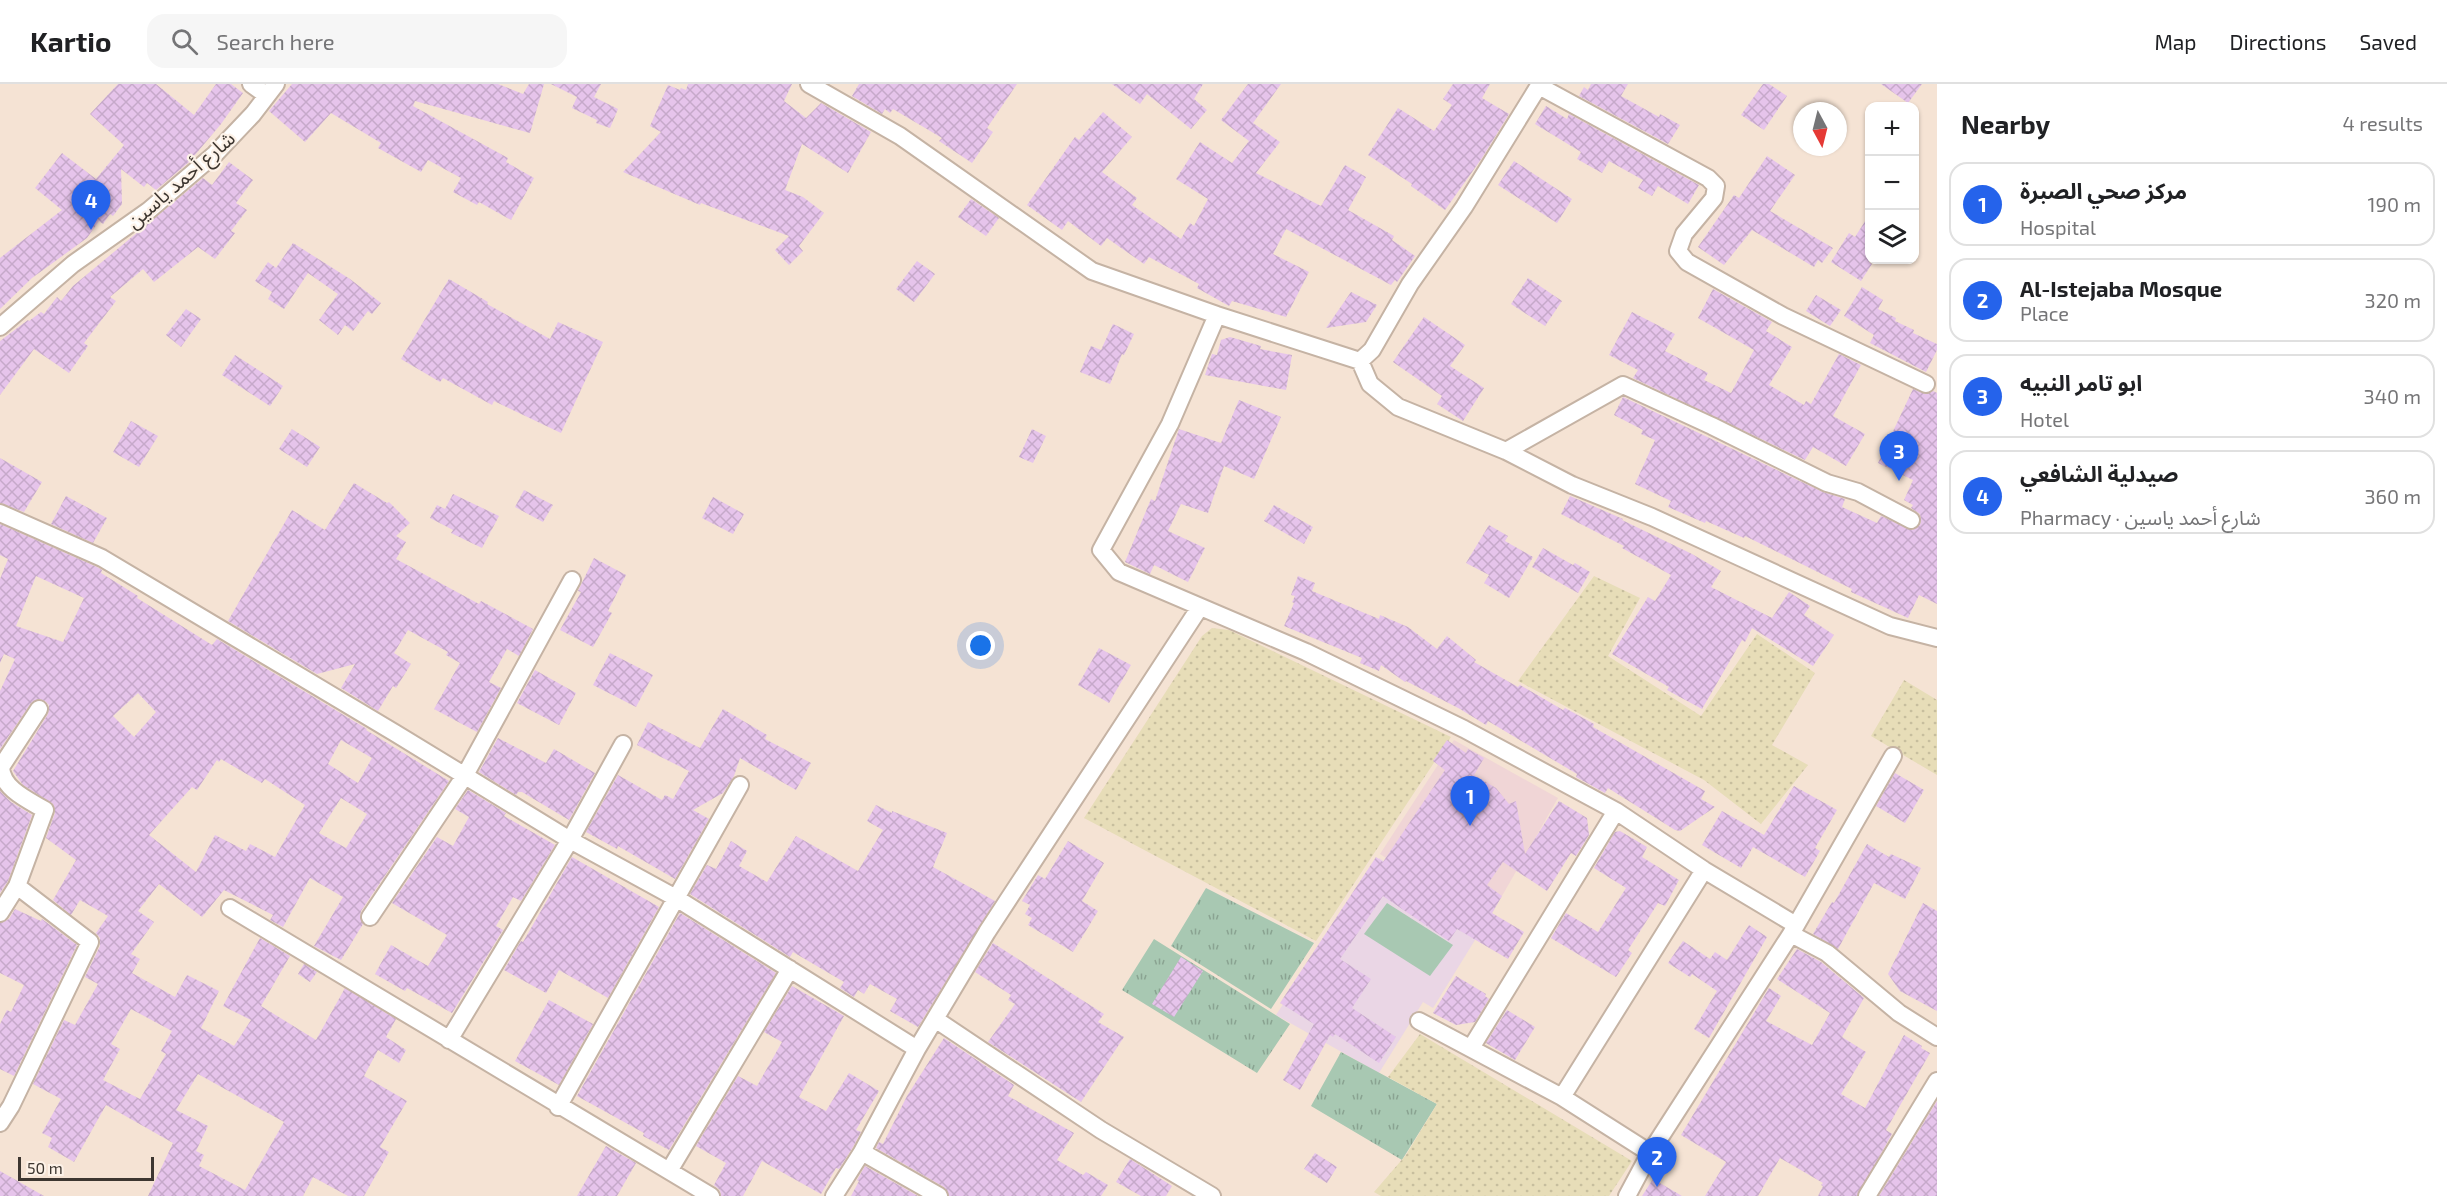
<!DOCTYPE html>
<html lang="en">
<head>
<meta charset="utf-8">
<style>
  :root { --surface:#fff; --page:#f6f6f6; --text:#202124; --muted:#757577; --line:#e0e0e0; --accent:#2563eb }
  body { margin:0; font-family:"Exo 2","Noto Sans Arabic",sans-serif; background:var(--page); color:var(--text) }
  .controls { position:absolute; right:18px; top:18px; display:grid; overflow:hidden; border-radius:12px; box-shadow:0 2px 4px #0004 }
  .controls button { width:54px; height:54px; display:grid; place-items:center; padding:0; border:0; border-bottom:2px solid var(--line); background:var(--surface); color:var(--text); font:30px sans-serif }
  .compass { position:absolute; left:1793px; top:18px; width:54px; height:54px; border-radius:50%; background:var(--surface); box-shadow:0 2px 4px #0004; rotate:173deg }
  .scale { position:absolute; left:18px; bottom:15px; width:136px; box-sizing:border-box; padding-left:6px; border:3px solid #3d3630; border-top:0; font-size:16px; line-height:21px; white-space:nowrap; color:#3d3630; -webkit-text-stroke:4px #fdf2e8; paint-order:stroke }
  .you { position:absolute; left:981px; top:562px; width:21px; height:21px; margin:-15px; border:4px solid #fff; border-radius:50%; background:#1a73e8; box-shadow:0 0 0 9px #1a73e833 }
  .badge { display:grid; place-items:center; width:39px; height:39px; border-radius:50%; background:var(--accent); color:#fff; font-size:20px; font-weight:700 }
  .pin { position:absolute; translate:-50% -50px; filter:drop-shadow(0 2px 3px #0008) }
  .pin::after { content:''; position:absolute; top:32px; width:21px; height:18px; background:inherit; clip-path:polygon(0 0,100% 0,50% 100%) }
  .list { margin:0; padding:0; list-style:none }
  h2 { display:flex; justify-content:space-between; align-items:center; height:78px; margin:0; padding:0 24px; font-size:26px }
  h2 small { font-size:20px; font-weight:400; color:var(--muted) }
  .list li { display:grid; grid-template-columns:39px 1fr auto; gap:18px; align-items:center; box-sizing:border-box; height:84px; margin:0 12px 12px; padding:0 12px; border:2px solid var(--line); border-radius:18px }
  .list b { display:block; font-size:22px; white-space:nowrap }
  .list p { margin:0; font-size:20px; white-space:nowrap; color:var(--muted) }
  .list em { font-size:20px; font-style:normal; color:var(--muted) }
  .icon { flex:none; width:33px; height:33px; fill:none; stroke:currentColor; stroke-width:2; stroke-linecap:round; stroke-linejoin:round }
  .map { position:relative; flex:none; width:1937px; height:1112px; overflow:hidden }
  header { display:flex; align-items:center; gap:36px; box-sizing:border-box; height:84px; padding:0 30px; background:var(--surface); border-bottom:2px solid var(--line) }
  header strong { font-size:28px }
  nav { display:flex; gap:33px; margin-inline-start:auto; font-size:21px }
  .search { width:420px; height:54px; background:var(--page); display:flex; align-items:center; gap:15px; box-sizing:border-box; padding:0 21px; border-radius:18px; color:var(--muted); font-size:22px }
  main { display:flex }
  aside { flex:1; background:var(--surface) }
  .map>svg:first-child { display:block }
  .education { fill:#ead6e5 }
  .medical { fill:#f0d5d6 }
  .grass { fill:url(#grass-tufts) }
  .sand { fill:url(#sand-dots) }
  .garden { fill:#a8c8b2 }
  .building { fill:url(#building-cross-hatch); fill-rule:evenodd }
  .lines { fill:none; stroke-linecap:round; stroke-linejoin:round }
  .street-casing { stroke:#c5b3a4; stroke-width:20 }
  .street { stroke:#fff; stroke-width:16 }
  .labels { text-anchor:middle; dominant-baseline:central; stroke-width:4.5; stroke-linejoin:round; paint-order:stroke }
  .street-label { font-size:20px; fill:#3d3630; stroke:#fdf2e8 }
</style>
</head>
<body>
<header>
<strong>Kartio</strong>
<div class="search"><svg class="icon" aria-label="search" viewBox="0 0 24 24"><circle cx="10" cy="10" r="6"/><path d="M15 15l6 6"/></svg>Search here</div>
<nav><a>Map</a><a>Directions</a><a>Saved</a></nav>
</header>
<main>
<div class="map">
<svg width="1937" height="1112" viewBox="0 0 1937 1112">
  <defs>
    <pattern id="grass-tufts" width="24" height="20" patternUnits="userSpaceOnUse" patternTransform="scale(1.5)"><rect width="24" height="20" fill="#a8c8b2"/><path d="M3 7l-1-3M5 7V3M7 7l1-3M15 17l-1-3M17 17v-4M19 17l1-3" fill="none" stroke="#8aa391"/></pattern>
    <pattern id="sand-dots" width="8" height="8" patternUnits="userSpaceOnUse" patternTransform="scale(1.5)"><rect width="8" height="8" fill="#e7ddb8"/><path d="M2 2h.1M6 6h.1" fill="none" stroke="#c7be9e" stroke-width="1.8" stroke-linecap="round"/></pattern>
    <pattern id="building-cross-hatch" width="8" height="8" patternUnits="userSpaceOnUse" patternTransform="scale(1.5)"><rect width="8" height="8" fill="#e6c4eb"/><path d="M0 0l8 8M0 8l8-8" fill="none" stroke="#c6a9ca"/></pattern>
  </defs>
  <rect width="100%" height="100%" fill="#f5e3d4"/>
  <path class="education" d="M1379,774L1483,843L1433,924L1423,918L1379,989L1276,931Z"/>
  <path class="medical" d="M1454,656L1558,714L1486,840L1380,770Z"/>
  <path class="grass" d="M1206,804L1314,859L1271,925L1171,862Z
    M1154,855L1290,940L1257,989L1122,906Z
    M1341,968L1437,1020L1402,1076L1311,1022Z"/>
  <path class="sand" d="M1594,492L1640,514L1608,572L1701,632L1757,550L1815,589L1772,661L1808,681L1761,740L1704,696L1518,597Z
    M1212,544L1229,546L1451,653L1316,857L1084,734L1202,552Z
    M1904,596L1937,616V691L1871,652Z
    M1420,950L1632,1077L1609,1112H1381L1374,1108L1406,1071L1437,1020L1388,993Z"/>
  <path class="garden" d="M1387,819L1453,861L1430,892L1364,850Z"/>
  <path class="building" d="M118,0H156L194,31L216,0H231L243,9L221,40L189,78L156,106L147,99L144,103L121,85L122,120L113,132L110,130L103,140L99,137L87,154L32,194L0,225V174L62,126L35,104L62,69L96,95L124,61L90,30Z
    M292,0H498L523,10L529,0H544L530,49L415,17L413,22L508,74L506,78L534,94L511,136L479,118L477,121L453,108L461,94L428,76L421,88L378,64L381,59L331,29L305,58L269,27Z
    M551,0H601L594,13L618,25L610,44L596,39L597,36L572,24L577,13Z
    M688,0H792L784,17L806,34L821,19L871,48L848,89L802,60L785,106L803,113L824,129L799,162L803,167L789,181L775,166L789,152L701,119L700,121L623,88L661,48L650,42L668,1L680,6L681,4L686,6Z
    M859,0H1017L987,44L993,48L972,79L939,57L942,54L893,25L890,29L885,25L882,30L852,12Z
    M1112,0H1203L1194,15L1207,26L1191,45L1147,10L1140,20Z
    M1248,0H1281L1253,39L1280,58L1256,89L1321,122L1345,81L1366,93L1348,126L1394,152L1392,156L1415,172L1397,198L1395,196L1391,201L1286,145L1273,170L1309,188L1286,233L1232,217L1229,222L1197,204L1199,200L1149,173L1144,180L1107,154L1101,162L1068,137L1062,146L1027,121L1075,53L1079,56L1103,28L1132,53L1102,88L1137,114L1132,121L1181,155L1190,139L1194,142L1208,115L1176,95L1200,58L1232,79L1249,57L1221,36Z
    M1453,0H1490L1482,14L1509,30L1482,74L1445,126L1411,102L1412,100L1368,71L1398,24L1434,47L1452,21L1443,15Z
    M1591,0H1628L1621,12L1659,33L1660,30L1680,41L1668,60L1579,12L1584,3L1588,6Z
    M1763,0H1769L1787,12L1764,46L1741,31Z
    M1881,0H1922L1908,19Z
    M1546,22L1567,35L1569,30L1699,101L1688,120L1658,102L1652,112L1638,104L1643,96L1609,77L1602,89L1577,75L1581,68L1535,40Z
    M1767,72L1795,91L1770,127L1833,164L1822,179L1818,176L1814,183L1752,146L1724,181L1698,163L1734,111L1739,114Z
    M1514,77L1572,115L1557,139L1498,101Z
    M229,78L253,96L236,119L247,126L231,147L235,149L215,175L198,163L154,198L143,185L110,213L116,217L84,259L88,262L69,289L34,265L0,311V257L28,236L29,237L41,228L44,230L57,213L61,217L73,202L203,94L212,101Z
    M971,115L999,134L986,152L958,133Z
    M1869,131V178L1872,180L1861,197L1831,178L1849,149L1855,153Z
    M293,159L350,195L381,219L372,230L368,227L353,247L345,241L338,251L319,236L338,210L308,189L284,225L268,215L272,208L255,197L268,178L276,184Z
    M917,177L935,190L914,218L896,205Z
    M1528,194L1562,217L1545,242L1511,220Z
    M449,195L488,218L487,220L550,255L558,238L603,258L561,349L494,317L492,321L443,294L440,298L401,275Z
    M1862,203L1883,216L1878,225L1896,234L1895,237L1914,246L1913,249L1937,260V266L1926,288L1870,259L1874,251L1844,232Z
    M1713,205L1772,238L1766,247L1792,263L1769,301L1804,321L1806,317L1811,320L1839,270L1861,281L1833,332L1865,350L1846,382L1813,363L1805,376L1633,294L1638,286L1609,271L1632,228L1675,250L1665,267L1708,289L1704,296L1731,309L1754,266L1698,234Z
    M1351,208L1377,221L1366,238L1326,244Z
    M1816,211L1841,226L1830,242L1806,227Z
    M186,225L201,235L181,263L166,251Z
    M1424,233L1465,261L1450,282L1484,304L1463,337L1437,320L1442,312L1393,278Z
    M1113,240L1134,250L1124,271L1122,270L1110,300L1080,288L1091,262L1101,266Z
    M1230,253L1261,262L1260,265L1292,271L1286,306L1205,291L1212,270L1217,271L1221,256Z
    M235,271L283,302L270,322L222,291Z
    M1913,305L1926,310L1933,307L1937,309V520L1919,511L1908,534L1851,508L1852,505L1745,452L1744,454L1706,437L1705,439L1668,423L1671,417L1635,400L1655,356L1641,350L1643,346L1614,331L1623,313L1823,408L1845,415L1842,423L1877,439L1881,432L1912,446L1920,441L1921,436L1920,430L1911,424L1913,421L1904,416L1913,396L1878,379Z
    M1239,316L1281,333L1254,395L1224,382L1208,429L1181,420L1168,447L1205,464L1188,498L1154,481L1150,490L1125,478L1151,415L1155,417L1179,345L1221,359Z
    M131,337L158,352L139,383L113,368Z
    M292,345L320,363L307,383L279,365Z
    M1032,345L1046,352L1033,379L1019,373Z
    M0,374L42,398L24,428L0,419Z
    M354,399L387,419L389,418L410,439L396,452L406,458L396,475L479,520L481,517L533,545L519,572L507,565L489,598L501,604L477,648L434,625L460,579L446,571L448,568L408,546L394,569L411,580L396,604L393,602L378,627L341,604L355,580L317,590L228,537L292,426L325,446Z
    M524,406L553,421L543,438L515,423Z
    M453,410L499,432L482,464L451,449L453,446L430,434L437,421L445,425Z
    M66,412L107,434L93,459L51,440Z
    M1570,412L1623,435L1622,436L1692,470L1721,487L1711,503L1772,534L1789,508L1810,522L1804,531L1834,551L1813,582L1752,544L1745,558L1742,556L1702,625L1667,606L1669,603L1612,570L1648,513L1655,517L1671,491L1622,464L1624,462L1561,430Z
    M713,413L744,430L733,450L702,434Z
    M1274,421L1313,443L1304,460L1264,437Z
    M0,440L97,483L102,486L101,489L138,512L137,514L212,561L217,555L367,645L366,646L449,697L361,827L360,833L363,840L341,876L314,862L343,813L310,794L283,843L270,836L273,831L224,806L202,833L159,800L138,827L154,838L131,870L140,875L132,889L175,913L187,891L219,907L201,944L234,962L251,936L223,922L260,854L290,872L261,922L316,956L345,904L396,935L386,953L406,966L399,979L378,966L364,992L407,1017L380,1063L389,1068L364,1112H348L313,1093L303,1112H148L173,1059L106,1021L74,1078L48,1063L52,1054L42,1049L61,1015L33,1000L64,936L75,941L98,900L85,893L100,862V854L96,849L108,832L80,816L71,831L53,816L76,776L46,754L55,729L53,720L23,701L13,687L48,630L49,621L45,617L39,615L31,619L0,665V607L15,575L4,570L0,579V495L8,475L0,471ZM36,492L84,514L63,558L16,542ZM138,609L156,628L134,653L113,632ZM341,656L372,674L358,699L328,680ZM221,675L262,699L265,695L305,721L275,773L250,760L246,767L215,751L196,788L149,751L192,703L197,706L217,676L219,678ZM341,714L367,730L346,764L319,749ZM131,925L172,947L161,967L166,970L140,1015L103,996L120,965L111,960ZM198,990L284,1038L245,1106L199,1082L204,1071L196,1067L208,1042L176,1026Z
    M1489,441L1508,452L1505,457L1533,473L1509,514L1484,499L1489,491L1466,479Z
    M1543,464L1573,481L1575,479L1590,488L1578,509L1532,483Z
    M594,474L626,491L608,527L612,529L593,563L560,546L581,508L578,507Z
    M1298,492L1315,499L1312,507L1379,535L1380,531L1408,543L1437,565L1447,552L1476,576L1474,578L1518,603L1520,601L1563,626L1565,624L1594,640L1593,643L1705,707L1701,715L1715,723L1680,747L1675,746L1608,704L1605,709L1576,693L1577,690L1488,637L1486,641L1460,625L1406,597L1405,598L1381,581L1379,587L1360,579L1362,574L1284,542L1294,519L1292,518L1295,512L1291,511Z
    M1099,564L1131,581L1109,619L1078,601Z
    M610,569L653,591L636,623L593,601Z
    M535,586L576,609L559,641L517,619Z
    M723,625L767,651L765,655L811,679L796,706L740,674L734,692L723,709L693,726L709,735L675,795L618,762L617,765L586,748L618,691L662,716L665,711L673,715L689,687L637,661L648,638L700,664Z
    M498,654L546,679L554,665L595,689L569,736L522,708H518L516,711L479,688Z
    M1447,656L1466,669L1468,665L1484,674L1474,691L1496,704L1509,720L1516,717L1525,770L1559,717L1587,734L1589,751L1576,772L1571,769L1547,807L1503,778L1487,801L1502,812L1492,829L1524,848L1508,875L1457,845L1449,857L1383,812L1340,875L1371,895L1352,924L1396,953L1379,979L1335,950L1333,953L1330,951L1300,1006L1283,996L1314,940L1280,919L1376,773L1383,778L1445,686L1433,677Z
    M1895,689L1924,706L1905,739L1876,722Z
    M1794,702L1837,726L1815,764L1820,767L1805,793L1753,763L1741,784L1702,761L1722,727L1764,751Z
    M468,706L506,729L504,732L555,761L521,817L513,813L496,842L503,846L452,929L407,904L405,907L375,890L391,861L428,882L447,851L392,819L437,753L453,762L469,733L455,725Z
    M0,707L11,718L32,731L8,797L0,809Z
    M876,721L892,729V727L947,749L933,783L995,817L918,943L890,927L897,915L870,900L864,910L858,906L854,913L840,904L844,898L793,868L790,873L690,810L707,781L716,785L731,757L747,767L739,782L767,798L796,752L858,787L883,746L867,737Z
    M1620,747L1647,763L1642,773L1679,796L1665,822L1658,819L1628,866L1632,869L1616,893L1551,854L1566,829L1598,848L1626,804L1594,784L1615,748Z
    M1068,757L1104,779L1082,817L1098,827L1073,868L1028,841L1032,834L1025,830L1030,821L1022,817L1038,791L1045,795Z
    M1867,760L1889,773L1891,770L1921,784L1905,815L1874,799L1838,865L1813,850L1832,818L1834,819Z
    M572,773L659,823L608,914L559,886L546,909L504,886L521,857L523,858Z
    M1923,819L1937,827V927L1900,907L1888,890Z
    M15,825L41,837L42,835L77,861L14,992L0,985V940L7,926L11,928L24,901L0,889V839L9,835Z
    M680,829L776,889L669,1066L643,1052L644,1049L577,1012Z
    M1749,841L1767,853L1709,954L1694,945L1717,907L1692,890L1690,893L1668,879L1683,857L1710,875L1715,868L1727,876Z
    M993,859L1104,930L1098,938L1124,953L1081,1018L988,958L1015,920L1008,916L1011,911L975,888Z
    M1797,865L1821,878L1864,914L1842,953L1866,968L1841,1010L1865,1024L1904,951L1922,962L1921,964L1930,969L1886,1046L1892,1050L1857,1112H1818L1823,1102L1821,1101L1823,1099L1780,1074L1758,1112H1705L1726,1078L1681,1051L1769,904L1781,912L1766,937L1812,961L1830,929L1777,895Z
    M1181,873L1203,887L1174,933L1152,920Z
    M304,880L317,888L310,898L298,890Z
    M1456,892L1486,910L1485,912L1489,915L1475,938L1456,941L1433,929Z
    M792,902L844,932L799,1013L826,1027L849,989L879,1007L856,1046L861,1048L853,1063L839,1085L836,1084L821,1110L762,1077L743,1112H721L720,1106L714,1101L726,1079L696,1062L738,992L757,1002L782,958L764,948Z
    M549,916L593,940L559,1001L515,977Z
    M1507,926L1535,943L1515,976L1486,959Z
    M944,954L1014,1001L1008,1012L1074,1049L1057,1076L1083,1091L1086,1088L1108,1101L1101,1112H949L944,1103L876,1064L879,1058L883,1060L907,1012Z
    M1937,1017V1112H1879Z
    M606,1062L636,1079L617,1112H577Z
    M1315,1069L1337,1083L1327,1099L1304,1085Z
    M1130,1075L1172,1102L1166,1112H1141L1116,1098Z
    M865,1082L918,1112H851L859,1097L857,1096Z
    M0,1087L44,1112H0Z
    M1653,1095L1682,1112H1642Z"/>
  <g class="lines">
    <defs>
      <path id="street" d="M251,0L266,11
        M809,0L900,52L1092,187L1217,231L1360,277L1372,266L1410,200L1464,123L1540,0
        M1539,2L1708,94L1716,102L1714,114L1684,150L1678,167L1687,178L1783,232L1926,300
        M1217,231L1170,340L1101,466L1119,488L1306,568L1464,645L1616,727L1704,786L1796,841
        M0,243L73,180L148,127L215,70L253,30L276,0
        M1360,277L1370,300L1398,323L1506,367L1572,401L1652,433L1890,542L1937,554
        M1506,367L1623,301L1712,342L1827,399L1858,408L1911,436
        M0,429L102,474L395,649L570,756L676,814L917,965
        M1893,672L1791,850L1827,869L1899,929L1937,953
        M230,824C391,919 550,1017 711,1112
        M0,829L17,802
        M370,833L464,693L572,496
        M935,935L1101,1046L1212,1112
        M1419,937L1562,1013L1650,1069
        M449,956L570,756L623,660
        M1471,964L1616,727
        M1562,1013L1704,786
        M558,1023L740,701
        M0,1039L11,1022L90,858L17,802L45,726C28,716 2,705 1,683L39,625
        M862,1068L939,1112
        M669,1087L790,885
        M834,1112L862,1068L917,965L987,848L1200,523
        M1627,1112L1650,1069L1791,850
        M1867,1112L1937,997"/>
    </defs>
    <use href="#street" class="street-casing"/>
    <use href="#street" class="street"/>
  </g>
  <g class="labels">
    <g class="street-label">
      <text transform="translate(180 95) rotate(-41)">شارع أحمد ياسين</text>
    </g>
  </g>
</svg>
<div class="controls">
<button>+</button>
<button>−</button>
<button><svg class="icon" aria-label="layers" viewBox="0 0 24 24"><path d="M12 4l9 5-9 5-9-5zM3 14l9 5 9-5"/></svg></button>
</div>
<svg class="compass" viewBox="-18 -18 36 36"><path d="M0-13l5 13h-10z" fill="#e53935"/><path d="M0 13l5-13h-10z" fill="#757577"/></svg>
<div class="scale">50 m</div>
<div class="you"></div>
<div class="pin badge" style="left:1470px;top:742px">1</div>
<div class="pin badge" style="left:1657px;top:1103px">2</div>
<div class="pin badge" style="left:1899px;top:397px">3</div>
<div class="pin badge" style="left:91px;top:146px">4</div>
</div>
<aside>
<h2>Nearby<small>4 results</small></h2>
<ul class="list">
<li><span class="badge">1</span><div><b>مركز صحي الصبرة</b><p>Hospital</p></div><em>190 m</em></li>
<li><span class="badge">2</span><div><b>Al-Istejaba Mosque</b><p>Place</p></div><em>320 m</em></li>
<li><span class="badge">3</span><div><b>ابو تامر النبيه</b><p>Hotel</p></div><em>340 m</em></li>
<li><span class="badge">4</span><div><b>صيدلية الشافعي</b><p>Pharmacy · شارع أحمد ياسين</p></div><em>360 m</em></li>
</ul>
</aside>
</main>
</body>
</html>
